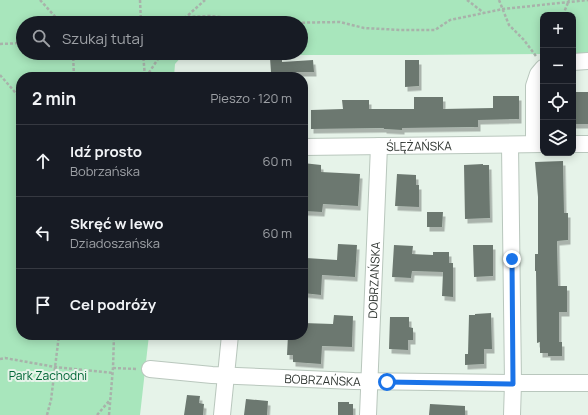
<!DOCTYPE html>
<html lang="pl">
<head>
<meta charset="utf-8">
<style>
  :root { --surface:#171b24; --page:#20242c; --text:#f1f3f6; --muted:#9ea1a6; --line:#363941 }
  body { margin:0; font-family:Manrope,sans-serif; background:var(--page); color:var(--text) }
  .controls { position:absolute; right:12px; top:12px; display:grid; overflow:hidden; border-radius:8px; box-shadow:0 2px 10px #0003 }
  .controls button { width:36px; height:36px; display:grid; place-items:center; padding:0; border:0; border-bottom:1px solid var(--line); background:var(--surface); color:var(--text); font:20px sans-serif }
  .stop { position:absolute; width:12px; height:12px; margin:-9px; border:3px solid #1a73e8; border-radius:50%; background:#fff }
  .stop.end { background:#1a73e8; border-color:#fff; box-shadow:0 1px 4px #0008 }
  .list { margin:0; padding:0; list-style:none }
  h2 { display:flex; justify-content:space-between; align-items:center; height:52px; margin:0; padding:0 16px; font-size:17px }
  h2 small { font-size:13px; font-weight:400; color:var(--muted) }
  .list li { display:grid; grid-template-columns:26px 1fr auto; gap:12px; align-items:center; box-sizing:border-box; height:72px; padding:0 16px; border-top:1px solid var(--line) }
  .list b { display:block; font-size:15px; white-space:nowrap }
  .list p { margin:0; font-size:13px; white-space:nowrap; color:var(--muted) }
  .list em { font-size:13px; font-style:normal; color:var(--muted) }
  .icon { flex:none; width:22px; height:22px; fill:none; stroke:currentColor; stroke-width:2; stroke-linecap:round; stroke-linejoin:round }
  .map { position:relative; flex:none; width:588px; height:415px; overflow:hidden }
  .search { position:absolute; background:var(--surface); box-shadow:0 2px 10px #0003; left:16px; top:16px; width:292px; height:44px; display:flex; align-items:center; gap:10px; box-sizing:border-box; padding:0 14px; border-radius:22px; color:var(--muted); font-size:15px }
  .panel { position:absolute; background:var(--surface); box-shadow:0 2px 10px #0003; left:16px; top:72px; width:292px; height:268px; border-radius:16px }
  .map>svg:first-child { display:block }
  .green { fill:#a8e6bc; fill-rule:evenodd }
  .building { fill:#6c7870; filter:url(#shadow) }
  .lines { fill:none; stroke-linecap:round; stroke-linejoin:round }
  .minor-casing { stroke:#b9c7bd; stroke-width:18 }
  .path { stroke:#a8b2aa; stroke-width:2.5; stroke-dasharray:3 2; stroke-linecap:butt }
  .minor { stroke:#fff; stroke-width:16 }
  .route { stroke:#1a73e8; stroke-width:5 }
  .labels { text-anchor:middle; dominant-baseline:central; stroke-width:4; stroke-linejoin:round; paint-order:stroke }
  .street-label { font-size:12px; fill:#303632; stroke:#e6f3e9 }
  .park-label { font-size:12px; fill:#006636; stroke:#e6f3e9 }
</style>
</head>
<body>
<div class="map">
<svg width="588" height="415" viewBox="0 0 588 415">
  <defs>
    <filter id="shadow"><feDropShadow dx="2.5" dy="4.5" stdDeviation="0" flood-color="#0004"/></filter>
  </defs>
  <rect width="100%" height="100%" fill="#e6f3e9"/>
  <path class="green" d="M0,0H588V54H573V15H543V54L412,55H183L175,64L174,77H21V335H149L140,415H0ZM23,23H301V53H23Z"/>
  <path class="building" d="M270,58H282V62L313,60L314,72H271Z
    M405,60H419V86L405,87Z
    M573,92H588V124H573Z
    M493,96H519V119L478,120V127H475L402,128V130L384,129V128L311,129V110L343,109L342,100H369V109H414V97H443V109L493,108Z
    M563,161L564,213H568V240L557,241L558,286H567V312H559V342H562V356H548V353H540V342L537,343L536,271H535V254H538V197L535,162Z
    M303,163L321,165V172L360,174L358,206L323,204L322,212L303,211Z
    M483,164V165H489L490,218L465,219L464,165Z
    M397,174L416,175V185H419V207L395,206Z
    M427,212H443L442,227H427Z
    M338,244L357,245L355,277L322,275L321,295L303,293L306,258L337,260Z
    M394,245L413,246L412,254L433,255V252H449V263H453V297L442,296L443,272L412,271L411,278L392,277Z
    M473,245H493V276L474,277Z
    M491,313L492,349H484V364L465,365V354H468L469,315H475V314Z
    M334,315L353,316L352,347L322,346L321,364L293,362V355H287L288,335H303V323L333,324Z
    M390,317H409V327L413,328V340H408V350L389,349Z
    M187,395L200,396L199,403L204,404L203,415H184Z
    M246,399L268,401L267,415H244Z
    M338,402H349V404H353V415H338Z
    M430,404L465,406V415H429Z"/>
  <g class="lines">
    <defs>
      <g id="minor">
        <path d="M573,62L588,61"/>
        <path d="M534,144V86L538,74L543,68"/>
        <path d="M573,144H588"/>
        <path d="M510,145L513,383L512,415"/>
        <path id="s1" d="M303,147L543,144"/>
        <path id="s2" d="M150,369L212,375L354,381L513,383H588"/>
        <path d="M222,415L230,335"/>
        <path id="s3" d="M368,415L379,146"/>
      </g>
    </defs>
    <use href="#minor" class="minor-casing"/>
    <path class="path" d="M40,0L61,23
      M140,0L141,23
      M467,0L484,13
      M499,0L509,25L524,40L536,56
      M563,15L569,0
      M153,23L186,17L210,16L286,23L340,22L364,28L401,30H435L450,20L503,9L588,0
      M182,23L186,17L205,0
      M0,44L23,43
      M73,53L74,77
      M143,53L145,77
      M0,75L21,99
      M146,77L162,53
      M0,359L5,358L55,367L113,373
      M113,368L137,369
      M47,415L51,400L59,335
      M97,415L110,400
      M109,415L113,368L114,335"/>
    <use href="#minor" class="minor"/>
  </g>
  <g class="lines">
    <path class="route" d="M387,382L513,384L512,259"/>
  </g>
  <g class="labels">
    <g class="street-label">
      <text stroke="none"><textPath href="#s1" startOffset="116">ŚLĘŻAŃSKA</textPath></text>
      <text stroke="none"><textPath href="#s3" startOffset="135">DOBRZAŃSKA</textPath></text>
      <text stroke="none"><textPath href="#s2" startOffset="173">BOBRZAŃSKA</textPath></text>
    </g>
    <g class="park-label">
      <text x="48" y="375">Park Zachodni</text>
    </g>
  </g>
</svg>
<div class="controls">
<button>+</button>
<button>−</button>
<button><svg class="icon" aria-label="locate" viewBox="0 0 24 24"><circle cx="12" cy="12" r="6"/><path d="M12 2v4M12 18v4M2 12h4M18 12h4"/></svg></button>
<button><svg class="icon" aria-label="layers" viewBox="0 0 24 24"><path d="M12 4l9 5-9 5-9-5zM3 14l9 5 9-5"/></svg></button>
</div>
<div class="stop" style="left:387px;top:382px"></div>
<div class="stop end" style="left:512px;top:259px"></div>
<div class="search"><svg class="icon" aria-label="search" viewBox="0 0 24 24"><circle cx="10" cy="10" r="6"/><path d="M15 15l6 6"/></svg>Szukaj tutaj</div>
<section class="panel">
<h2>2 min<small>Pieszo · 120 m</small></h2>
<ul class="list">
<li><svg class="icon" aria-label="ahead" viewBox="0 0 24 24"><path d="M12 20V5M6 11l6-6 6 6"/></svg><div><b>Idź prosto</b><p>Bobrzańska</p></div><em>60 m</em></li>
<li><svg class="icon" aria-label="left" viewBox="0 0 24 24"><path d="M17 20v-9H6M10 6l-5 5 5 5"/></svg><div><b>Skręć w lewo</b><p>Dziadoszańska</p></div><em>60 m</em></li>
<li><svg class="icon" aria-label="arrive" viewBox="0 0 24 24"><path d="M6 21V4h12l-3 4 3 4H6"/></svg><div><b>Cel podróży</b></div></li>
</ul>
</section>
</div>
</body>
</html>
